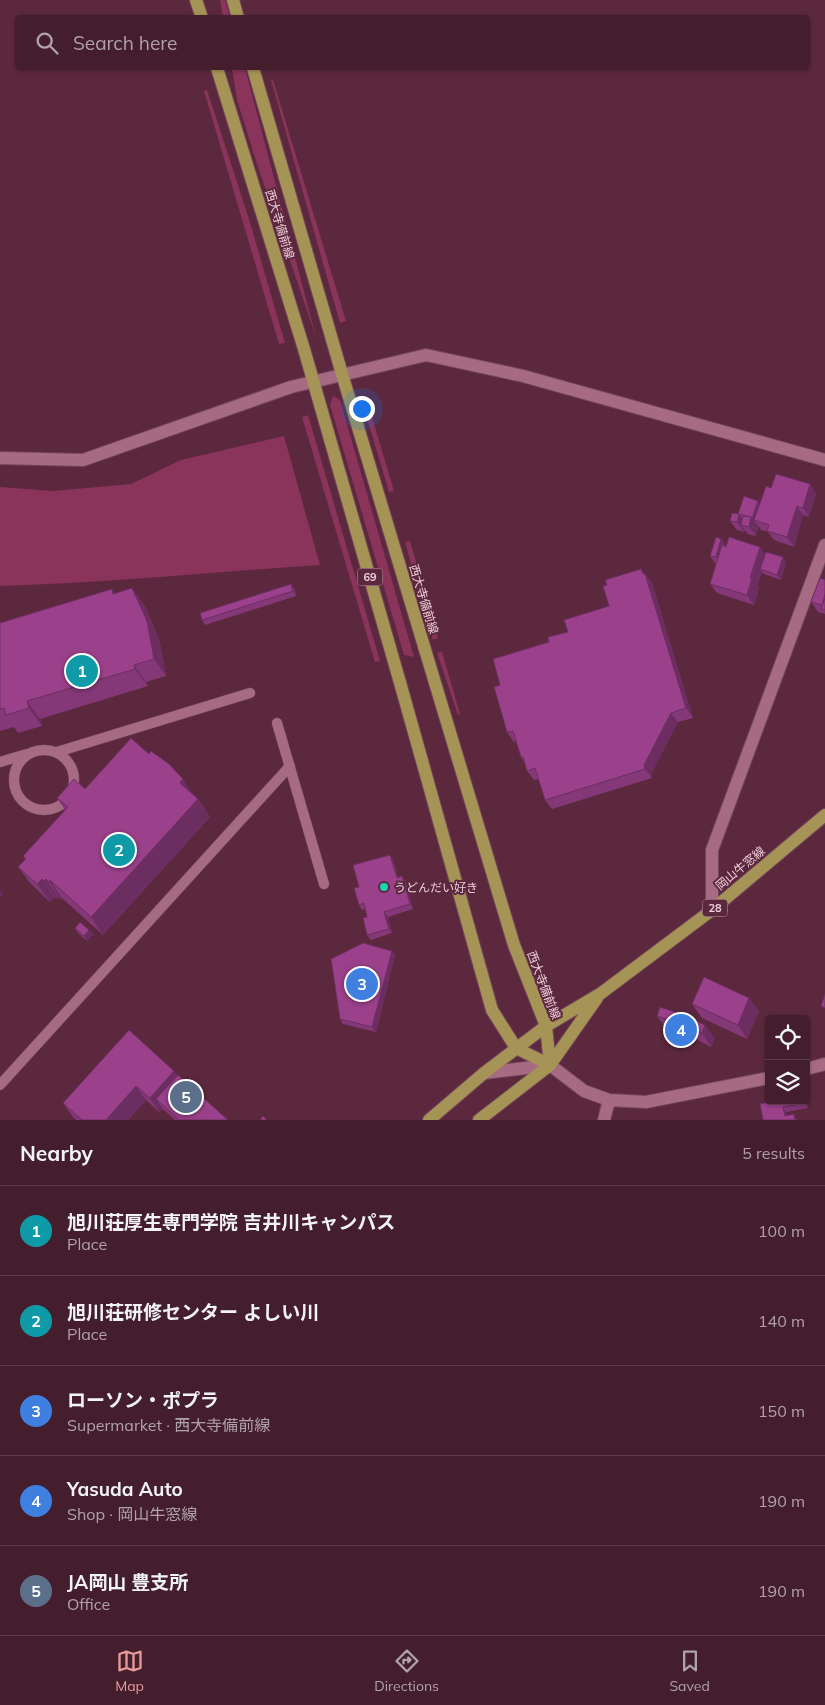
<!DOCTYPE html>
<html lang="en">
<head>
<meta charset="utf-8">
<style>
  :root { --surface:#451e2e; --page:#4f2b3a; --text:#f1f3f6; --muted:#b0a2aa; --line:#5d3c4a; --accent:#e69b98 }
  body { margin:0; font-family:Mulish,"Noto Sans JP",sans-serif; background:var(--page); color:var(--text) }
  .controls { position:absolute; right:15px; bottom:15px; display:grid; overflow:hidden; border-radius:5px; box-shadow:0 1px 4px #0004 }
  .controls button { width:45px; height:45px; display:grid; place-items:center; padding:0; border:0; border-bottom:1px solid var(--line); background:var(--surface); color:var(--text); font:25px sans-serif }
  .you { position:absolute; left:361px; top:408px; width:18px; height:18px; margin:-12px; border:4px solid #fff; border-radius:50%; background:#1a73e8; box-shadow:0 0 0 8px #1a73e833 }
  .badge { display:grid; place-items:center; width:32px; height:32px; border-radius:50%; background:var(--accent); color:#fff; font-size:16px; font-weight:700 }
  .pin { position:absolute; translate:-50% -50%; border:2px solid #fff; box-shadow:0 1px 5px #0006 }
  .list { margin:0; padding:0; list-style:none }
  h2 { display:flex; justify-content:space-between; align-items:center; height:65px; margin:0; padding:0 20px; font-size:21px }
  h2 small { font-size:16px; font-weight:400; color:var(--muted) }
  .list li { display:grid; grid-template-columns:32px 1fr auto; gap:15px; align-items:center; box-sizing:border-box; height:90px; padding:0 20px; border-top:1px solid var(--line) }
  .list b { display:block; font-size:19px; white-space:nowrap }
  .list p { margin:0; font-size:16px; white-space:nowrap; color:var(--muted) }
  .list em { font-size:16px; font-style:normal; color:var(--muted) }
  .icon { flex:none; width:28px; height:28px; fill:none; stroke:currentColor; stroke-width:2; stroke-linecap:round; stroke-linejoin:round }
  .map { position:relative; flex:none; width:825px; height:1120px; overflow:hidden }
  .search { position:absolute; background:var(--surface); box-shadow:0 1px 4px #0004; left:15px; right:15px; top:15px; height:55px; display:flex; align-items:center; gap:12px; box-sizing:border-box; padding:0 18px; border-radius:5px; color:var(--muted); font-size:19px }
  .sheet { height:515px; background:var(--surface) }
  nav { display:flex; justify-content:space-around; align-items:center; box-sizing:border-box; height:70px; border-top:1px solid var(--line); background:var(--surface); font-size:14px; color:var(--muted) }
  nav a { display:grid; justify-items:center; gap:2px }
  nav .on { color:var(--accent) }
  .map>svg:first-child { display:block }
  .green { fill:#8a335b }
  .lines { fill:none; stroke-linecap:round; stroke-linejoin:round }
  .service-casing { stroke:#74475b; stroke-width:11 }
  .minor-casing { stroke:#74475b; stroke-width:14 }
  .tertiary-casing { stroke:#74475b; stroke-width:14 }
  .primary-casing { stroke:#74475b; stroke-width:14 }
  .service { stroke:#a66a82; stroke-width:10 }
  .minor { stroke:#a66a82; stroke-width:12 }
  .tertiary { stroke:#a66a82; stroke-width:12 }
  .primary { stroke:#a59456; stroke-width:12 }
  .wall { fill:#853878 }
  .shaded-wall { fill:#6c2e61 }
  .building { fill:#9b418b; stroke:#6c2e61 }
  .poi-dot { fill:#19d5b2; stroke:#5c283e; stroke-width:2 }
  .labels { text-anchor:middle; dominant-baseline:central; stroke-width:4; stroke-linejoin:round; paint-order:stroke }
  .shield { fill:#5c283e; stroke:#c39caa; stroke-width:1 }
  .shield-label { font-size:11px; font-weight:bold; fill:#efcdd9 }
  .street-label { font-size:12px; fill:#efcdd9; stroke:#5c283e }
  .poi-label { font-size:12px; fill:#efcdd9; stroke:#5c283e; text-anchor:start }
</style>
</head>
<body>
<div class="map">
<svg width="825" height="1120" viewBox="0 0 825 1120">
  <rect width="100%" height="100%" fill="#5c283e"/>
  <path class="green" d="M220,0H225L230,17H223Z
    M232,68H245L316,337L257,164L237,100Z
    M271,80H273L346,321L340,323Z
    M207,90L249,219L285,343L279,344L204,91Z
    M333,396L340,400L414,657L404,655L330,405Z
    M366,397L394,491L389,492L361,398Z
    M308,415L380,661L375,662L302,417Z
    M284,436L320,565C213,572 107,583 0,586V487L53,491L131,484L181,460Z
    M410,541L438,638L433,640L405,542Z
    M442,652L460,714L458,715L437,653Z"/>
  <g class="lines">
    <defs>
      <path id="service" d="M277,723L324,884
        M14 780a30 30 0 1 1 60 0a30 30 0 1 1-60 0Z
        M57,752L250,693
        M0,762L27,754
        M0,1085L290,766"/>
      <path id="minor" d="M0,458L83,460L291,387L426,355L523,376L825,460
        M712,910V850L825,545"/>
      <path id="tertiary" d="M806,1069L825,1064
        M484,1073L550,1065L584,1091L609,1100L646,1102L769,1078
        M604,1120L609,1100"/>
      <path id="primary" d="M196,0L202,18
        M233,0L238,18
        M217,68L304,349L401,686L492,1010L516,1048L550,1065
        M253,68L342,374L514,945L546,1026L550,1065
        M429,1120L484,1073L546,1026L600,994L712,910L825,815
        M479,1120L550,1065L597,998"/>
    </defs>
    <use href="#service" class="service-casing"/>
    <use href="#minor" class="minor-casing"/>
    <use href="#tertiary" class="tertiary-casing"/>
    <use href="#primary" class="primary-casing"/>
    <use href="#service" class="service"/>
    <use href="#minor" class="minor"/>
    <use href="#tertiary" class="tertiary"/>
    <use href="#primary" class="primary"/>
  </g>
  <path class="wall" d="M810,484L816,494L809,517L803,515L794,547L774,540L768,532L761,530L756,523V524L758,527L756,536L748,534L745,530L744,532L737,530L730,521L738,514L760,504L771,488Z
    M721,539L726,546L765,554L783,557L786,562L781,580L764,574L762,572L757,586L759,588L754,605L717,593L710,584L716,564L710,556Z
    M641,569L652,583L693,718L678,722L651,774L652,778L552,809L545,800L539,779L534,780L527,771L525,764L521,757L516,741L514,742L507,732L500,685L549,642L568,632L609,606L607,585Z
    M825,580V614L818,612L811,602Z
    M291,584L295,589L296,596L205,625L202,620Z
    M112,589L114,593L145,606L159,639L166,676L146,682L148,686L40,719L42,726L18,733L14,727L0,731V623Z
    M85,789L194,795L198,799L210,817L103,935L62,898L61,900L58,897L56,899L54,897L50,902L31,884L18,867L25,859L23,856L65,810L57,798Z
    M393,859L398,877L405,881L413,909L388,917L392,933L371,940L367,935V917L365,909L362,910L359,905V887Z
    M75,928L89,930L93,934L87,941L78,933Z
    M395,955L376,1032L343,1024L340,1019Z
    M692,1004L759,1011L747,1039L702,1018Z
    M675,1012L682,1023L715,1038L711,1047L692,1037L684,1027L682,1035L667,1030L657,1016Z
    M174,1071L177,1076L228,1120H175L163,1109L159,1112L146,1100L128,1120H76L73,1117L63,1103Z
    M806,1100L808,1108L786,1112L787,1115L797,1119V1120H763L760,1104L806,1101Z"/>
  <path class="shaded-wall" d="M810,484L816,494L809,517L803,508Z
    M758,501L762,506L754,520L758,527L756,536L749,527L751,517Z
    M797,506L803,515L794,547L787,537Z
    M739,514L746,524L741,525L745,530L744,532L737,522Z
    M721,539L728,548L722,567L716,557Z
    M760,547L767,556L760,569L762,572L757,586L759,588L754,605L747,595L750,578Z
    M783,557L786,562L781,580L777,575Z
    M641,569L652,583L693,718L686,708Z
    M291,584L295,589L296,596L293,591Z
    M132,588L145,606L159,639L166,676L154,659Z
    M134,665L146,682L148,686L135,669Z
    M27,701L40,719L42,726L29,708Z
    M671,713L678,722L651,774L652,778L645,769L644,765Z
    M183,779L195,797L180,783Z
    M198,799L210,817L103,935L91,917Z
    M390,855L393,859L400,883L397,878Z
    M402,876L405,881L413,909L410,904Z
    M42,879L54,897L50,902L37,884Z
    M46,879L58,897L56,899L44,881Z
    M50,880L62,898L61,900L49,882Z
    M0,891L3,894L0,897Z
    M384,912L388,917L392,933L389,929Z
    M89,930L93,934L87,941L84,936Z
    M392,951L395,955L376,1032L372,1027Z
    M749,998L759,1011L747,1039L738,1025Z
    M675,1012L684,1027L682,1035L672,1021Z
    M705,1025L715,1038L711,1047L702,1033Z
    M174,1071L184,1085L156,1099L163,1109L159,1112L150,1098Z
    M136,1086L146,1100L128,1120H106Z
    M806,1100L808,1108L805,1103L804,1101H806Z
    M783,1107L786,1112L788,1120L785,1116Z"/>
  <path class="building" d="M776,474L810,484L803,508L797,506L787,537L767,531L769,525L754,520L766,486L771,488Z
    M744,496L758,501L752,519L751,517L738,514Z
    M732,513L739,514L737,522L730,521Z
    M743,516L751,517L749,527L741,525Z
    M716,537L721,539L716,557L710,556Z
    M729,537L760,547L750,578H752L747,595L710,584L722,545L726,547Z
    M766,552L783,557L777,575L760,569Z
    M641,569L643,574H645L686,708L671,713L644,765L645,769L545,800L535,768L527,771L523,757H521L513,731L507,732L494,687L500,685L493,659L549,642L548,637L568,632L564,620L609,606L603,586L607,585L605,580Z
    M820,578L825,580V594L822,605L811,602Z
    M291,584L293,591L202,620L200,613Z
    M132,588L147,621L154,659L134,665L135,669L27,701L29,708L6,715L4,708L0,709V623L112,589L113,594Z
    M825,598V610L821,609Z
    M131,738L149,754L151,751L169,764L183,779L180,783L198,799L91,917L50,880L49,882L46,879L44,881L42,879L37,884L18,867L26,859L23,856L68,807L57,798L74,779L85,789Z
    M390,855L397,878L402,876L410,904L384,912L389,929L367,935L363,918L367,917L364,903L359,905L354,888L359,887L353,865Z
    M80,922L89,930L84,936L75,928Z
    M363,943L392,951L372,1027L340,1019L331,959Z
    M704,977L749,998L738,1025L692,1004Z
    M825,994V1008L821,1006Z
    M660,1007L675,1012L672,1021L657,1016Z
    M686,1016L705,1025L702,1033L682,1024Z
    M129,1030L174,1071L150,1098L136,1086L106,1120H82L63,1103Z
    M178,1075L228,1120H179L156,1099Z
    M772,1101H804L805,1103L783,1107L785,1116L794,1114L795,1120H763L760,1104Z
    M263,1116L267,1120H260Z"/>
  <circle class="poi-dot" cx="384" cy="887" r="5"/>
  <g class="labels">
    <g class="shield">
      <rect x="357.5" y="568.5" width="25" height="17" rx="4"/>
      <rect x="702.5" y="899.5" width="25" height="17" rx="4"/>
    </g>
    <g class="shield-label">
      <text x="370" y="577">69</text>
      <text x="715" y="908">28</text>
    </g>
    <g class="street-label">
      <text transform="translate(280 224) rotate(73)">西大寺備前線</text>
      <text transform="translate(424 599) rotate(73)">西大寺備前線</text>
      <text transform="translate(740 868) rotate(-40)">岡山牛窓線</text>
      <text transform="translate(544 985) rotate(69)">西大寺備前線</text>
    </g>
    <g class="poi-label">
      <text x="394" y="887">うどんだい好き</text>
    </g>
  </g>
</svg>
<div class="controls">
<button><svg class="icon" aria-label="locate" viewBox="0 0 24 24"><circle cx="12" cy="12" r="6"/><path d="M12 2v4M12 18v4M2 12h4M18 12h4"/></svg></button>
<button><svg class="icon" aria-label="layers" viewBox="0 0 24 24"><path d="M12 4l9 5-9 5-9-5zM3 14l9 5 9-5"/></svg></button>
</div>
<div class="you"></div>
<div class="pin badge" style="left:82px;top:671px;background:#0f9aa8">1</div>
<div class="pin badge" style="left:119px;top:850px;background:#0f9aa8">2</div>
<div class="pin badge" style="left:362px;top:984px;background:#3f7fe0">3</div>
<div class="pin badge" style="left:681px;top:1030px;background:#3f7fe0">4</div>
<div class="pin badge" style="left:186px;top:1097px;background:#5c6f8a">5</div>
<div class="search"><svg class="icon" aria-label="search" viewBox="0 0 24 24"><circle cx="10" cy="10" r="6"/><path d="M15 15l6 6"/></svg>Search here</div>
</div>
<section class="sheet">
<h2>Nearby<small>5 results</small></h2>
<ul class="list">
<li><span class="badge" style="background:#0f9aa8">1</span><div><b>旭川荘厚生専門学院 吉井川キャンパス</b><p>Place</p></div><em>100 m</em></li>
<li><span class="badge" style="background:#0f9aa8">2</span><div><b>旭川荘研修センター よしい川</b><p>Place</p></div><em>140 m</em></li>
<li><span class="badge" style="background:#3f7fe0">3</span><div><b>ローソン・ポプラ</b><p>Supermarket · 西大寺備前線</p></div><em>150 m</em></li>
<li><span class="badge" style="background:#3f7fe0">4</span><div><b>Yasuda Auto</b><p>Shop · 岡山牛窓線</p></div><em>190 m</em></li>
<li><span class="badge" style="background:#5c6f8a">5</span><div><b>JA岡山 豊支所</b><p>Office</p></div><em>190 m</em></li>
</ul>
</section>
<nav>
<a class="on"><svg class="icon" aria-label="map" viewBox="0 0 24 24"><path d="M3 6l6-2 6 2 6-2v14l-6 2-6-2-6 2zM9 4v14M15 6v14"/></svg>Map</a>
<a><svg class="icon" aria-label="directions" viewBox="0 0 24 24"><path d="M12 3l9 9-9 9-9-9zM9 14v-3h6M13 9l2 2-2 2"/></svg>Directions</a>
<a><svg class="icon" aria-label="saved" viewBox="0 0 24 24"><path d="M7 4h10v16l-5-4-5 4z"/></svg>Saved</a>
</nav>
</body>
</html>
